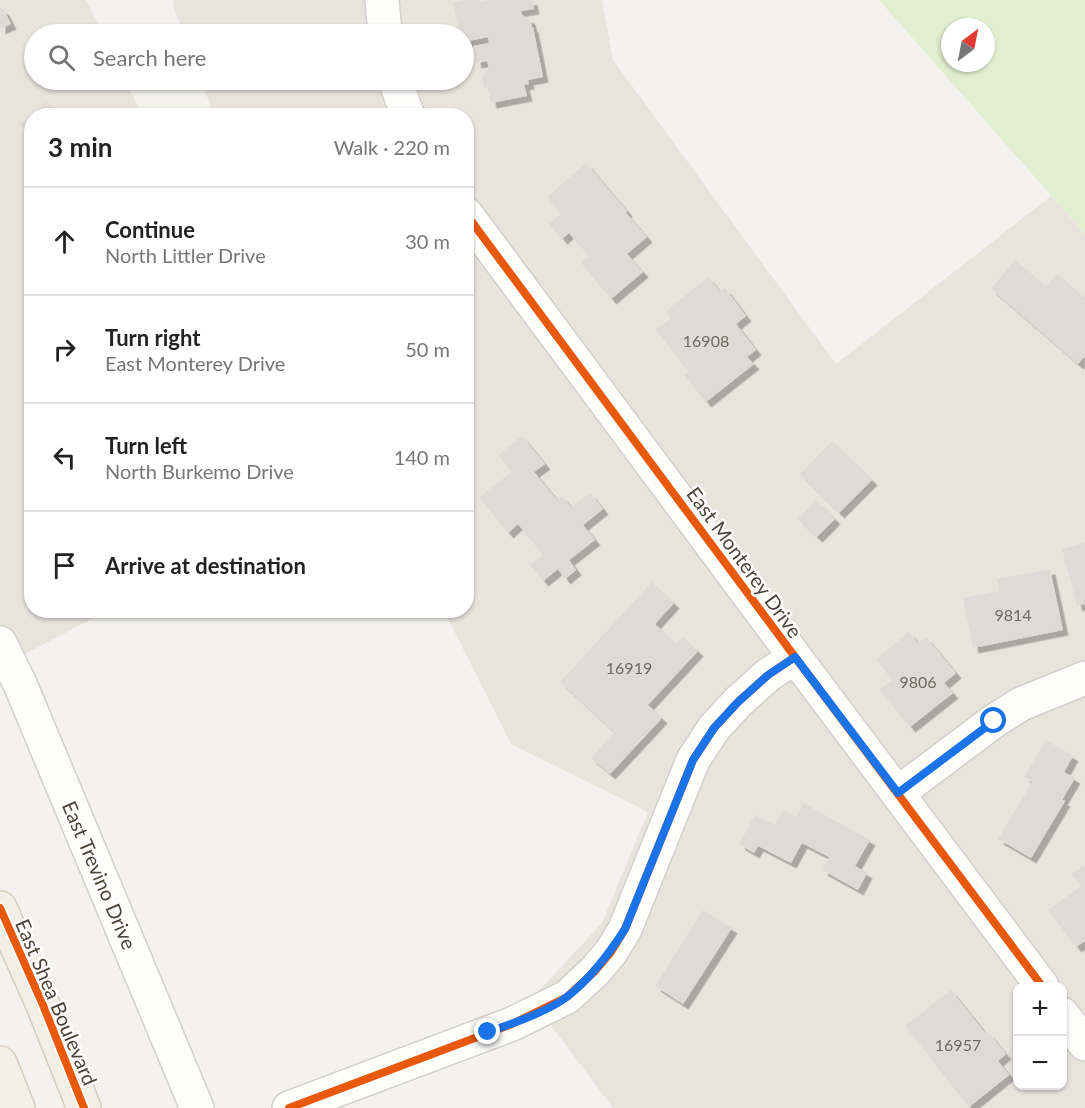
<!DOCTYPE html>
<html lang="en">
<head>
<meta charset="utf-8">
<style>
  :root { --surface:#fff; --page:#f2f2f2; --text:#222; --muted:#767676; --line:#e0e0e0 }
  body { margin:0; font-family:Lato,sans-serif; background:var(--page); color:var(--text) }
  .controls { position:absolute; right:18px; bottom:18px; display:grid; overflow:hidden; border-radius:12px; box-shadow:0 2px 4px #0004 }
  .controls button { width:54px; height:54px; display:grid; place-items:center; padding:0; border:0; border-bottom:2px solid var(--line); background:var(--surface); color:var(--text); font:30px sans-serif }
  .compass { position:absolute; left:941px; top:18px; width:54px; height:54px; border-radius:50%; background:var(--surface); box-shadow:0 2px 4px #0004; rotate:32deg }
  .stop { position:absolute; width:18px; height:18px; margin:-14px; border:4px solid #1a73e8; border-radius:50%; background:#fff }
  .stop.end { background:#1a73e8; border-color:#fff; box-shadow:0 2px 6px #0008 }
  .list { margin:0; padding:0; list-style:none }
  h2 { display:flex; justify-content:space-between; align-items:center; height:78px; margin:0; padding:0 24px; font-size:26px }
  h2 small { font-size:20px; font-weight:400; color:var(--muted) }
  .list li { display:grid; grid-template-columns:39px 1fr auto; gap:18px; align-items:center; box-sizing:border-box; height:108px; padding:0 24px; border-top:2px solid var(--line) }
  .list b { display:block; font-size:22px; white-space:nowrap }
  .list p { margin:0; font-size:20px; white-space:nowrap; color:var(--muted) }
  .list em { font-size:20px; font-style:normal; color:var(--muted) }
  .icon { flex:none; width:33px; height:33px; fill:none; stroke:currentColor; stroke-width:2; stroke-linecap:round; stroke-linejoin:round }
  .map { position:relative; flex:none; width:1085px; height:1108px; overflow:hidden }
  .search { position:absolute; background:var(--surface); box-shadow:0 2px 4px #0004; left:24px; top:24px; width:450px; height:66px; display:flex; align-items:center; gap:15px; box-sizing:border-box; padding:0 21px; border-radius:33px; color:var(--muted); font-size:22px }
  .panel { position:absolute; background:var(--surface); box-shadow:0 2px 4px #0004; left:24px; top:108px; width:450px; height:510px; border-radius:24px }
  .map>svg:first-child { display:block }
  .residential { fill:#e7e4dc; fill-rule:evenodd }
  .green { fill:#e1eecf; fill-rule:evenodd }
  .building { fill:#dedbd6; filter:url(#shadow) }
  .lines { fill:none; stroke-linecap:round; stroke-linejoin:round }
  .minor-casing { stroke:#d2d0cb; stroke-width:36 }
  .major-casing { stroke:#d6cebb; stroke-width:36 }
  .minor { stroke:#fdfdfc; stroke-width:33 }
  .major { stroke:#f2efe6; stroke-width:33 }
  .cycleway-casing { stroke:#fff; stroke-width:11 }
  .cycleway { stroke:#e8590c; stroke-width:8 }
  .route { stroke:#1a73e8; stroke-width:8 }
  .labels { text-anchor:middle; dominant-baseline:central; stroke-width:5; stroke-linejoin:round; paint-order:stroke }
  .number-label { font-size:16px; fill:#706a61 }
  .street-label { font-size:20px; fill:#4b4439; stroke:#fff }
</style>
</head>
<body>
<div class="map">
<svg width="1085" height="1108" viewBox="0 0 1085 1108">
  <defs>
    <filter id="shadow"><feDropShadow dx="5.5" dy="5.5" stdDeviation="0" flood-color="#0004"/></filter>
  </defs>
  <rect width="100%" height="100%" fill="#f4f2ee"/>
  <path class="residential" d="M0,0H86L103,34H34V80H125L142,115L32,116V610L107,611L0,667Z
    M173,0H602L613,60L836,364L1051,196L1085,234V1108H613L531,999L602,923L648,812L511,744L444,611L466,610V116L214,115L201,80H464V34H184L174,9ZM1018,986H1062V1086H1018Z"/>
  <path class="green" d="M879,0H1085V234ZM950,27H986V63H950Z"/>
  <path class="building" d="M465,0H479V2L489,0H532L534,9L521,11L522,15L530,19L532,27H533L543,77L528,80L529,84L524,85L527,96L491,103L488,87L484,88L482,76L489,68L487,61L476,63L473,46L489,43L488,37L464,42V34H459L453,2Z
    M0,8L4,10L11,24L0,29Z
    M46,102L58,116H32V137L20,125Z
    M586,163L627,211L626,213L647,237L627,254L643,272L611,299L581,263L589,256L569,233L562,239L549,224L561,214L547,197Z
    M1015,260L1046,286L1057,274L1085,298V356L1078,364L991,289Z
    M708,277L720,292L725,288L746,316L736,324L756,350L747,357L754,364L706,402L684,375L688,371L656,330L671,318L666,311Z
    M522,436L545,464L534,472L557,500L562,496L571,507L590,493L603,509L583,525L595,540L569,560L576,570L565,579L558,569L543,581L530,565L543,555L518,524L508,533L479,497L512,472L498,455Z
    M832,441L872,480L839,513L800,474Z
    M816,500L835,519L817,537L798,519Z
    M1085,543V604L1077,606L1062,549Z
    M1050,569L1063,630L973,648L963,598L999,591L997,579Z
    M652,582L674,603L655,624L676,644L683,637L698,651L648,705L662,718L610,774L591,758L614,732L560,682Z
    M909,632L918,643L926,637L956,673L944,683L953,693L910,727L879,690L892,680L876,659Z
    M1046,740L1073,756L1064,772L1075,778L1062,800L1065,801L1031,858L998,839L1032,782L1024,777Z
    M803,803L870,840L855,866L867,873L858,890L822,870L829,857L802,843L791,863L758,846L754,853L739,844L755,815L775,825L783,810L796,817Z
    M1085,865V941L1076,947L1048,910L1081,886L1072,874Z
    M703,910L732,928L683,1004L655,986Z
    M951,990L986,1034L988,1032L1006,1054L998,1061L1009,1075L969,1107L905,1026Z"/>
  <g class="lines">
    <defs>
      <path id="minor" d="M382,0L385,34
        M395,80L408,116
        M466,214L795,657L1042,986
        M0,643L20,684L197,1108
        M898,793L994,721L1021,704L1085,678
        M1062,1014L1085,1044
        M289,1108L512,1024L567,997L595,971L611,952L625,929L693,760L714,728L738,702L768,675L795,657"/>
      <path id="major" d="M0,908L43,1005L84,1108
        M0,1063L18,1108"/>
    </defs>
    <use href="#minor" class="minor-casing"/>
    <use href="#major" class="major-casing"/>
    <use href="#minor" class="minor"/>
    <use href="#major" class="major"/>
    <defs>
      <path id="cycleway" d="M466,214L795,657L1042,986
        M0,908L43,1005L84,1108
        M289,1108L512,1024L567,997L595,971L611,952L625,929L693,760L714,728L738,702L768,675L795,657"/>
    </defs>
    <use href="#cycleway" class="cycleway-casing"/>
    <use href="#cycleway" class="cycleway"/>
  </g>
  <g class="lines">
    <path class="route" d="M488,1032C509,1025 551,1010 568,996C592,977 609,954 625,929L693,760L714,728L738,702L768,675L795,657L898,793L994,721"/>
  </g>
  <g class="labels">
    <g class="number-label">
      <text x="706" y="340">16908</text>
      <text x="1013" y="614">9814</text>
      <text x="629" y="667">16919</text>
      <text x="918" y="681">9806</text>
      <text x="958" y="1044">16957</text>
    </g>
    <g class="street-label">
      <text transform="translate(745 562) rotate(54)">East Monterey Drive</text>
      <text transform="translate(100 875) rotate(67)">East Trevino Drive</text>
      <text transform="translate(57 1002) rotate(67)">East Shea Boulevard</text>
    </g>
  </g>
</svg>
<div class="controls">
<button>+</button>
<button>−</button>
</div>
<svg class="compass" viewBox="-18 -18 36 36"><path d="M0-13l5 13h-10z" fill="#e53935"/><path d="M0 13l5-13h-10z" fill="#767676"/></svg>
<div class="stop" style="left:994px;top:721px"></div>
<div class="stop end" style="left:488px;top:1032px"></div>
<div class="search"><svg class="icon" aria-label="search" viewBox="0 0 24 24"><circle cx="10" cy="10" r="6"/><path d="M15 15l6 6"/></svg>Search here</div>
<section class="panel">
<h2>3 min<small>Walk · 220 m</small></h2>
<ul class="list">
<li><svg class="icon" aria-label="ahead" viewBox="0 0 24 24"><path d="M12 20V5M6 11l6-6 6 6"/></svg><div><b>Continue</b><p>North Littler Drive</p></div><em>30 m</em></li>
<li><svg class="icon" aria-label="right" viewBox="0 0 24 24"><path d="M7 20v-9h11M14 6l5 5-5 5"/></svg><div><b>Turn right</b><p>East Monterey Drive</p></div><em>50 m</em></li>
<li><svg class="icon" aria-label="left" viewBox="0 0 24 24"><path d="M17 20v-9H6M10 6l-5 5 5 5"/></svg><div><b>Turn left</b><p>North Burkemo Drive</p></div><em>140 m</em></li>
<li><svg class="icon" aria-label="arrive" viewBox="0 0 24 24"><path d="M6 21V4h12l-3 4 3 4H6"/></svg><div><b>Arrive at destination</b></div></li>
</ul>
</section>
</div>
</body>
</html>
